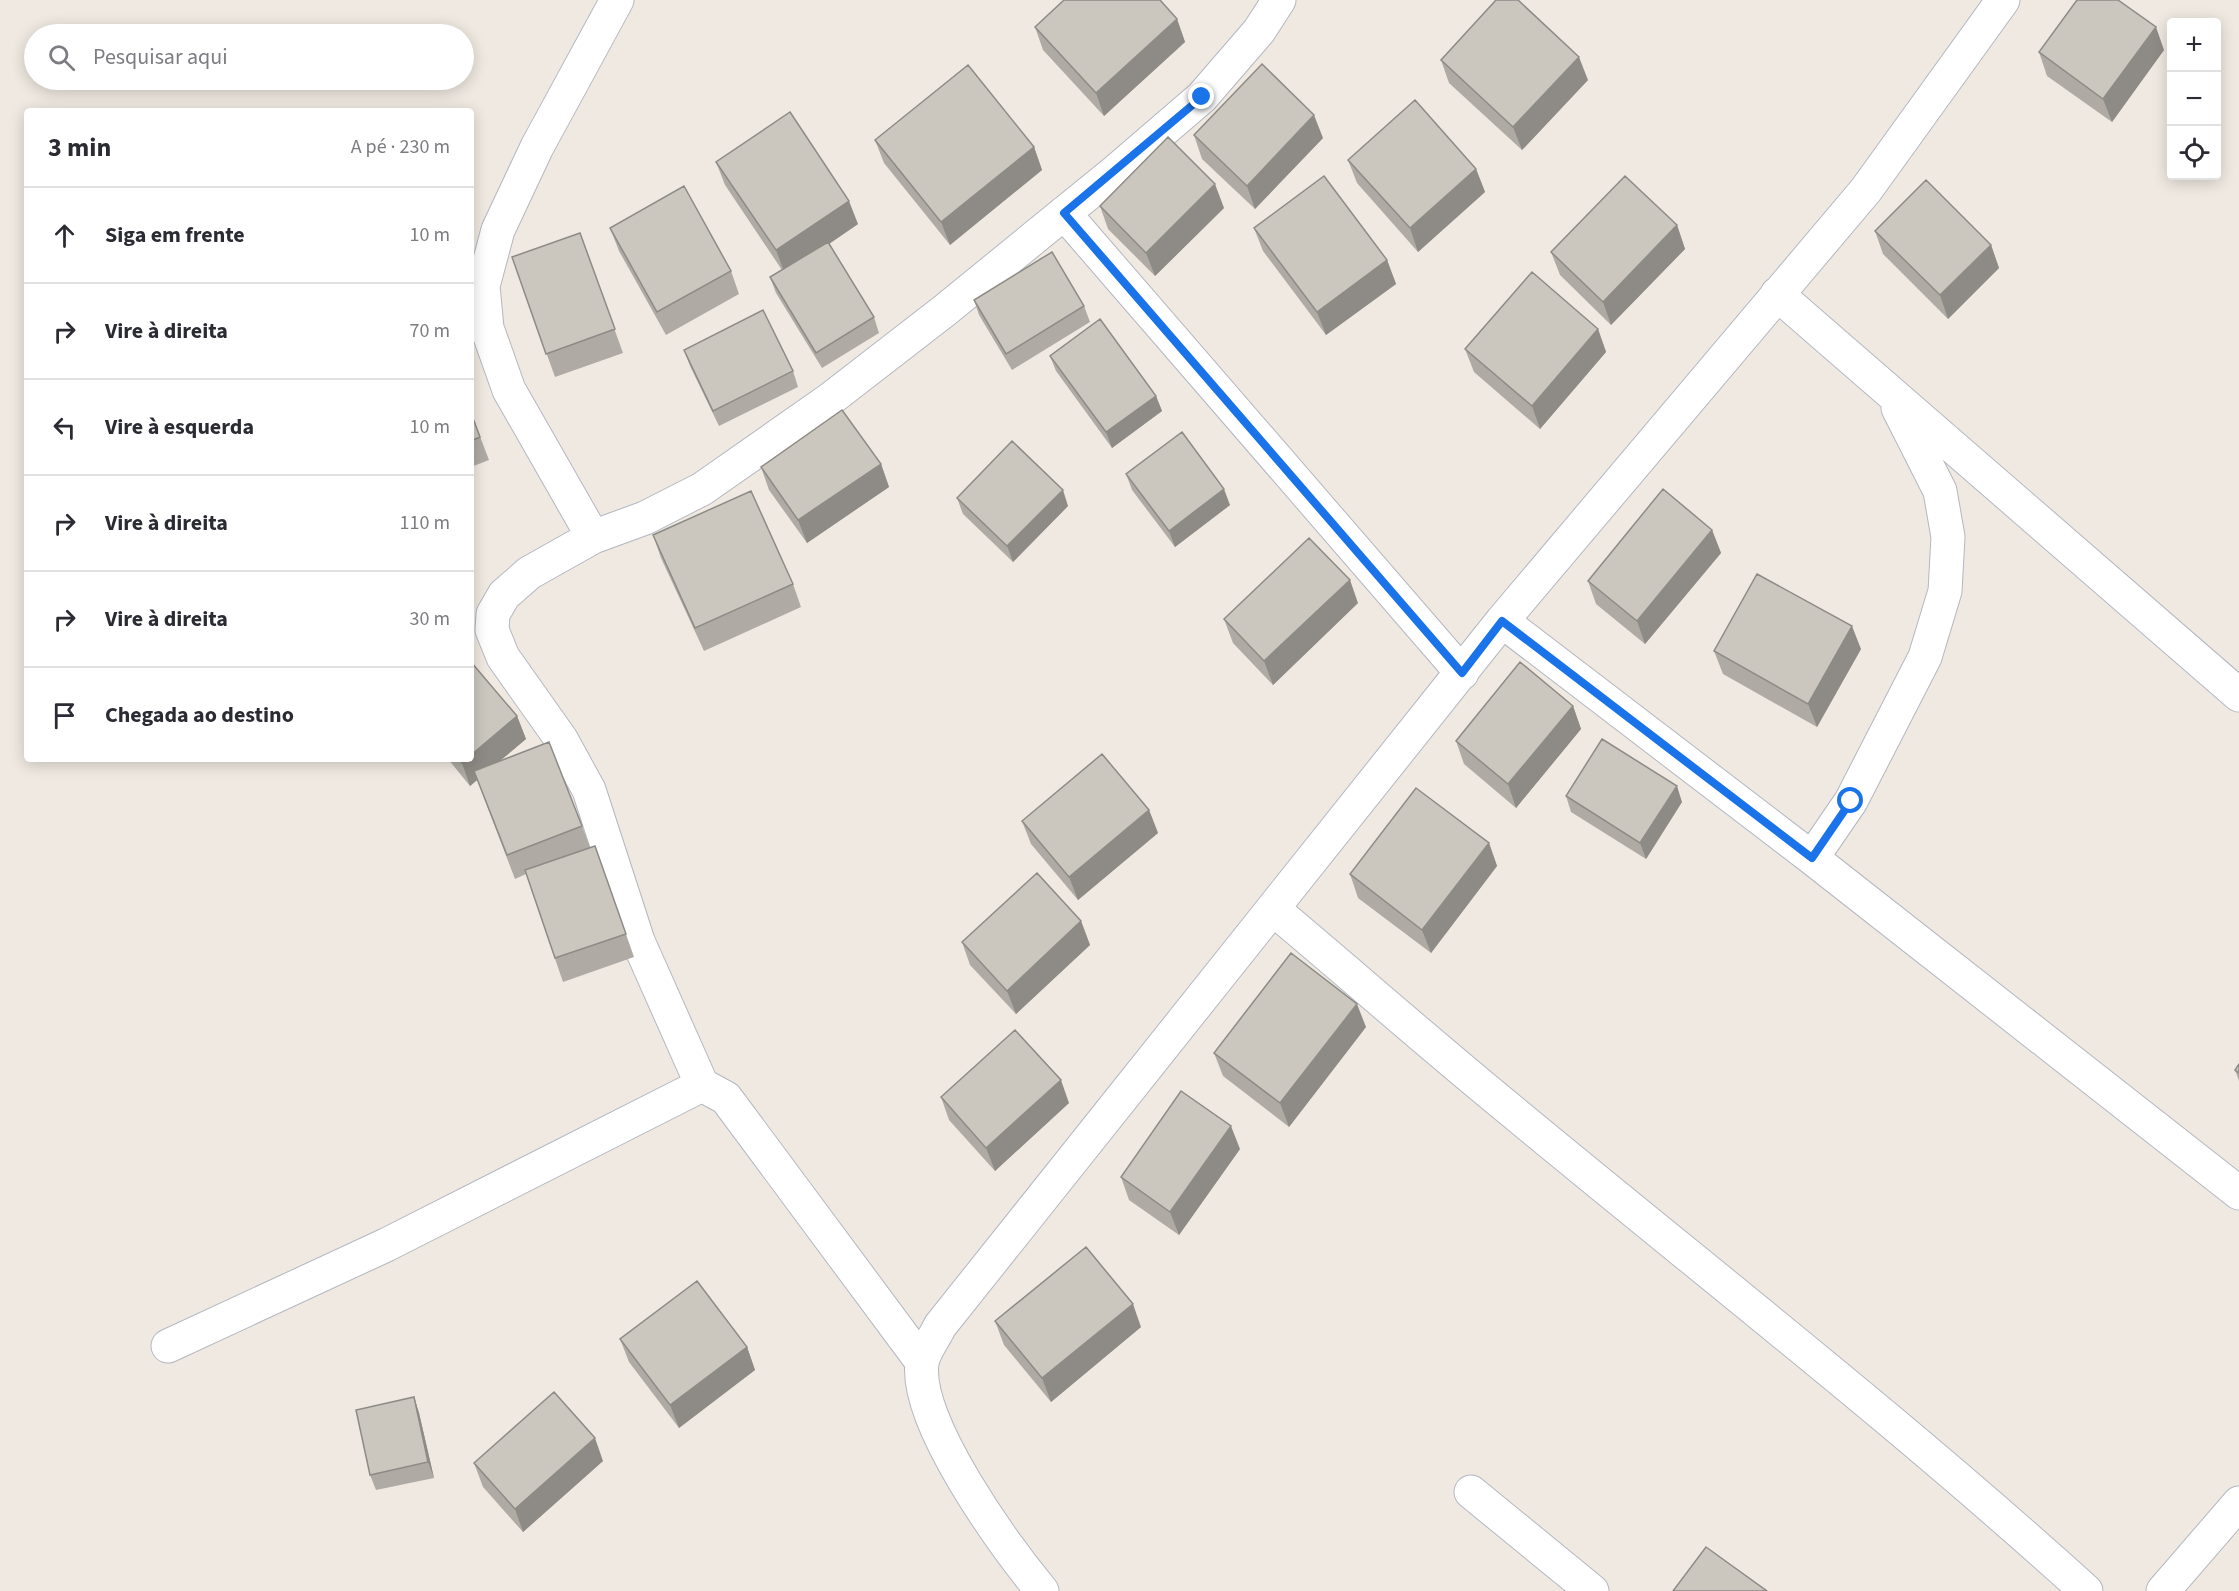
<!DOCTYPE html>
<html lang="pt">
<head>
<meta charset="utf-8">
<style>
  :root { --surface:#fff; --page:#f2f2f3; --text:#2b2b33; --muted:#7c7c81; --line:#e1e1e2 }
  body { margin:0; font-family:"Source Sans 3",sans-serif; background:var(--page); color:var(--text) }
  .controls { position:absolute; right:18px; top:18px; display:grid; overflow:hidden; border-radius:6px; box-shadow:0 3px 15px #0003 }
  .controls button { width:54px; height:54px; display:grid; place-items:center; padding:0; border:0; border-bottom:2px solid var(--line); background:var(--surface); color:var(--text); font:30px sans-serif }
  .stop { position:absolute; width:18px; height:18px; margin:-14px; border:4px solid #1a73e8; border-radius:50%; background:#fff }
  .stop.end { background:#1a73e8; border-color:#fff; box-shadow:0 2px 6px #0008 }
  .list { margin:0; padding:0; list-style:none }
  h2 { display:flex; justify-content:space-between; align-items:center; height:78px; margin:0; padding:0 24px; font-size:26px }
  h2 small { font-size:20px; font-weight:400; color:var(--muted) }
  .list li { display:grid; grid-template-columns:39px 1fr auto; gap:18px; align-items:center; box-sizing:border-box; height:96px; padding:0 24px; border-top:2px solid var(--line) }
  .list b { display:block; font-size:22px; white-space:nowrap }
  .list em { font-size:20px; font-style:normal; color:var(--muted) }
  .icon { flex:none; width:33px; height:33px; fill:none; stroke:currentColor; stroke-width:2; stroke-linecap:round; stroke-linejoin:round }
  .map { position:relative; flex:none; width:2239px; height:1591px; overflow:hidden }
  .search { position:absolute; background:var(--surface); box-shadow:0 3px 15px #0003; left:24px; top:24px; width:450px; height:66px; display:flex; align-items:center; gap:15px; box-sizing:border-box; padding:0 21px; border-radius:33px; color:var(--muted); font-size:22px }
  .panel { position:absolute; background:var(--surface); box-shadow:0 3px 15px #0003; left:24px; top:108px; width:450px; height:654px; border-radius:6px }
  .map>svg:first-child { display:block }
  .lines { fill:none; stroke-linecap:round; stroke-linejoin:round }
  .minor-casing { stroke:#b4b7c1; stroke-width:35 }
  .minor { stroke:#fff; stroke-width:33 }
  .wall { fill:#afaba4 }
  .shaded-wall { fill:#8e8b86 }
  .building { fill:#cbc7bf; stroke:#8e8b86; stroke-width:1.5 }
  .route { stroke:#1a73e8; stroke-width:8 }
</style>
</head>
<body>
<div class="map">
<svg width="2239" height="1591" viewBox="0 0 2239 1591">
  <rect width="100%" height="100%" fill="#efe9e1"/>
  <g class="lines">
    <defs>
      <path id="minor" d="M1064,213L1462,673
        M1777,294L2239,695
        M593,537L509,390L487,328L483,286L498,230L537,147L617,0
        M1502,621L1812,858L2239,1193
        M1812,858L1851,801L1925,657L1945,591L1948,537L1940,491L1898,408
        M1273,909C1353,976 1432,1046 1513,1112C1705,1271 1902,1424 2086,1591
        M168,1346L386,1245L702,1085
        M922,1362L726,1098L702,1085L638,941L589,790L561,739L503,657L492,630L493,614L504,595L529,573L593,537L645,518L702,489L829,400L944,311L1116,171L1202,97L1259,31L1279,0
        M1471,1492L1592,1591
        M1042,1591C1005,1546 914,1422 922,1363C924,1351 935,1337 940,1326L1502,621L1866,190L2003,0
        M2163,1591L2239,1503"/>
    </defs>
    <use href="#minor" class="minor-casing"/>
    <use href="#minor" class="minor"/>
  </g>
  <path class="wall" d="M1177,19L1185,42L1104,116L1043,50L1035,27Z
    M2164,50L2112,122L2047,76L2039,52Z
    M1441,60L1588,80L1522,150L1449,83Z
    M1194,135L1323,138L1255,209L1202,159Z
    M875,140L1034,147L1042,170L950,245L884,163Z
    M1348,160L1476,169L1485,192L1418,252L1357,183Z
    M716,162L858,224L829,244L874,317L879,333L822,368L776,293L770,277L782,270L725,185Z
    M1100,206L1224,208L1155,276L1108,229Z
    M1677,225L1685,249L1611,325L1560,275L1551,252Z
    M610,228L731,271L739,294L666,335L619,251Z
    M1254,228L1387,260L1396,284L1326,335L1263,251Z
    M1875,231L1991,245L1999,268L1948,319L1883,254Z
    M580,233L623,353L555,377L512,257Z
    M974,300L1084,306L1090,322L1012,370L979,315Z
    M1598,329L1606,352L1540,429L1474,372L1465,349Z
    M684,350L793,371L798,387L719,426L690,366Z
    M1050,356L1156,396L1162,411L1112,448L1056,371Z
    M471,413L489,460L471,467Z
    M881,464L889,487L807,543L769,490L761,467Z
    M1126,474L1230,505L1175,547L1132,490Z
    M957,498L1068,506L1013,562L963,514Z
    M1712,530L1721,553L1645,644L1596,604L1588,581Z
    M653,535L793,584L801,607L704,651L661,558Z
    M1358,603L1273,685L1233,643L1224,619Z
    M1861,649L1817,727L1723,674L1714,651Z
    M1573,706L1581,729L1516,808L1464,764L1456,741Z
    M517,716L526,739L500,761L582,826L590,847L595,846L634,957L563,982L526,874L515,879L477,780L470,786L448,759H471Z
    M1566,796L1682,802L1646,859L1571,812Z
    M1149,810L1158,833L1078,900L1031,844L1022,821Z
    M1489,843L1497,866L1431,953L1358,898L1350,874Z
    M1081,921L1090,945L1016,1014L970,965L962,942Z
    M1366,1027L1289,1127L1223,1076L1214,1053Z
    M2239,1064V1081L2235,1070Z
    M941,1097L1069,1103L995,1171L949,1120Z
    M1240,1149L1179,1235L1129,1200L1121,1177Z
    M995,1321L1141,1327L1051,1402L1004,1345Z
    M620,1339L747,1347L755,1370L679,1428L629,1362Z
    M414,1397L419,1413L434,1478L376,1490L370,1475Z
    M603,1461L523,1532L483,1487L474,1463Z"/>
  <path class="shaded-wall" d="M1177,19L1185,42L1104,116L1096,93Z
    M2156,27L2164,50L2112,122L2103,99Z
    M1579,57L1588,80L1522,150L1513,127Z
    M1314,115L1323,138L1255,209L1247,186Z
    M1034,147L1042,170L950,245L941,222Z
    M1476,169L1485,192L1418,252L1410,228Z
    M1215,184L1224,208L1155,276L1146,253Z
    M849,201L858,224L785,274L776,250Z
    M1677,225L1685,249L1611,325L1603,302Z
    M1991,245L1999,268L1948,319L1940,295Z
    M1387,260L1396,284L1326,335L1317,312Z
    M1598,329L1606,352L1540,429L1532,406Z
    M1156,396L1162,411L1112,448L1106,432Z
    M881,464L889,487L807,543L798,520Z
    M1224,489L1230,505L1175,547L1169,531Z
    M1063,490L1068,506L1013,562L1007,546Z
    M1712,530L1721,553L1645,644L1637,621Z
    M1350,580L1358,603L1273,685L1264,661Z
    M1852,626L1861,649L1817,727L1808,704Z
    M1573,706L1581,729L1516,808L1508,784Z
    M517,716L526,739L470,786L462,763L466,759H471V755Z
    M1677,786L1682,802L1646,859L1640,843Z
    M1149,810L1158,833L1078,900L1069,877Z
    M1489,843L1497,866L1431,953L1422,930Z
    M1081,921L1090,945L1016,1014L1007,991Z
    M1357,1004L1366,1027L1289,1127L1280,1103Z
    M1061,1080L1069,1103L995,1171L986,1148Z
    M1231,1126L1240,1149L1179,1235L1170,1212Z
    M1133,1304L1141,1327L1051,1402L1042,1378Z
    M747,1347L755,1370L679,1428L670,1405Z
    M414,1397L419,1413L434,1478L428,1462Z
    M595,1438L603,1461L523,1532L515,1509Z"/>
  <path class="building" d="M1064,0H1160L1177,19L1096,93L1035,27Z
    M1496,0H1518L1579,57L1513,127L1441,60Z
    M2077,0H2118L2156,27L2103,99L2039,52Z
    M1262,64L1314,115L1247,186L1194,135Z
    M968,65L1034,147L941,222L875,140Z
    M1415,100L1476,169L1410,228L1348,160Z
    M790,112L849,201L776,250L716,162Z
    M1168,137L1215,184L1146,253L1100,206Z
    M1324,176L1387,260L1317,312L1254,228Z
    M1625,176L1677,225L1603,302L1551,252Z
    M1926,180L1991,245L1940,295L1875,231Z
    M684,186L731,271L657,312L610,228Z
    M580,233L615,329L546,354L512,257Z
    M828,242L874,317L816,353L770,277Z
    M1052,252L1084,306L1006,354L974,300Z
    M1532,272L1598,329L1532,406L1465,349Z
    M763,310L793,371L713,411L684,350Z
    M1100,319L1156,396L1106,432L1050,356Z
    M842,410L881,464L798,520L761,467Z
    M471,413L480,437L471,441Z
    M1182,432L1224,489L1169,531L1126,474Z
    M1012,441L1063,490L1007,546L957,498Z
    M1663,489L1712,530L1637,621L1588,581Z
    M751,491L793,584L695,628L653,535Z
    M1309,538L1350,580L1264,661L1224,619Z
    M1757,574L1852,626L1808,704L1714,651Z
    M471,662L517,716L471,755Z
    M1520,662L1573,706L1508,784L1456,741Z
    M1602,739L1677,786L1640,843L1566,796Z
    M549,742L582,826L507,855L474,771Z
    M1102,754L1149,810L1069,877L1022,821Z
    M459,759H466L462,763Z
    M1416,788L1489,843L1422,930L1350,874Z
    M595,846L626,934L555,958L525,870Z
    M1037,873L1081,921L1007,991L962,942Z
    M1291,953L1357,1004L1280,1103L1214,1053Z
    M1015,1030L1061,1080L986,1148L941,1097Z
    M2239,1064V1073L2235,1070Z
    M1181,1091L1231,1126L1170,1212L1121,1177Z
    M1086,1247L1133,1304L1042,1378L995,1321Z
    M697,1281L747,1347L670,1405L620,1339Z
    M554,1392L595,1438L515,1509L474,1463Z
    M414,1397L428,1462L370,1475L356,1410Z
    M1706,1547L1767,1591H1673Z"/>
  <g class="lines">
    <path class="route" d="M1202,97L1064,213L1462,673L1502,621L1812,858L1851,801"/>
  </g>
</svg>
<div class="controls">
<button>+</button>
<button>−</button>
<button><svg class="icon" aria-label="locate" viewBox="0 0 24 24"><circle cx="12" cy="12" r="6"/><path d="M12 2v4M12 18v4M2 12h4M18 12h4"/></svg></button>
</div>
<div class="stop" style="left:1851px;top:801px"></div>
<div class="stop end" style="left:1202px;top:97px"></div>
<div class="search"><svg class="icon" aria-label="search" viewBox="0 0 24 24"><circle cx="10" cy="10" r="6"/><path d="M15 15l6 6"/></svg>Pesquisar aqui</div>
<section class="panel">
<h2>3 min<small>A pé · 230 m</small></h2>
<ul class="list">
<li><svg class="icon" aria-label="ahead" viewBox="0 0 24 24"><path d="M12 20V5M6 11l6-6 6 6"/></svg><div><b>Siga em frente</b></div><em>10 m</em></li>
<li><svg class="icon" aria-label="right" viewBox="0 0 24 24"><path d="M7 20v-9h11M14 6l5 5-5 5"/></svg><div><b>Vire à direita</b></div><em>70 m</em></li>
<li><svg class="icon" aria-label="left" viewBox="0 0 24 24"><path d="M17 20v-9H6M10 6l-5 5 5 5"/></svg><div><b>Vire à esquerda</b></div><em>10 m</em></li>
<li><svg class="icon" aria-label="right" viewBox="0 0 24 24"><path d="M7 20v-9h11M14 6l5 5-5 5"/></svg><div><b>Vire à direita</b></div><em>110 m</em></li>
<li><svg class="icon" aria-label="right" viewBox="0 0 24 24"><path d="M7 20v-9h11M14 6l5 5-5 5"/></svg><div><b>Vire à direita</b></div><em>30 m</em></li>
<li><svg class="icon" aria-label="arrive" viewBox="0 0 24 24"><path d="M6 21V4h12l-3 4 3 4H6"/></svg><div><b>Chegada ao destino</b></div></li>
</ul>
</section>
</div>
</body>
</html>
